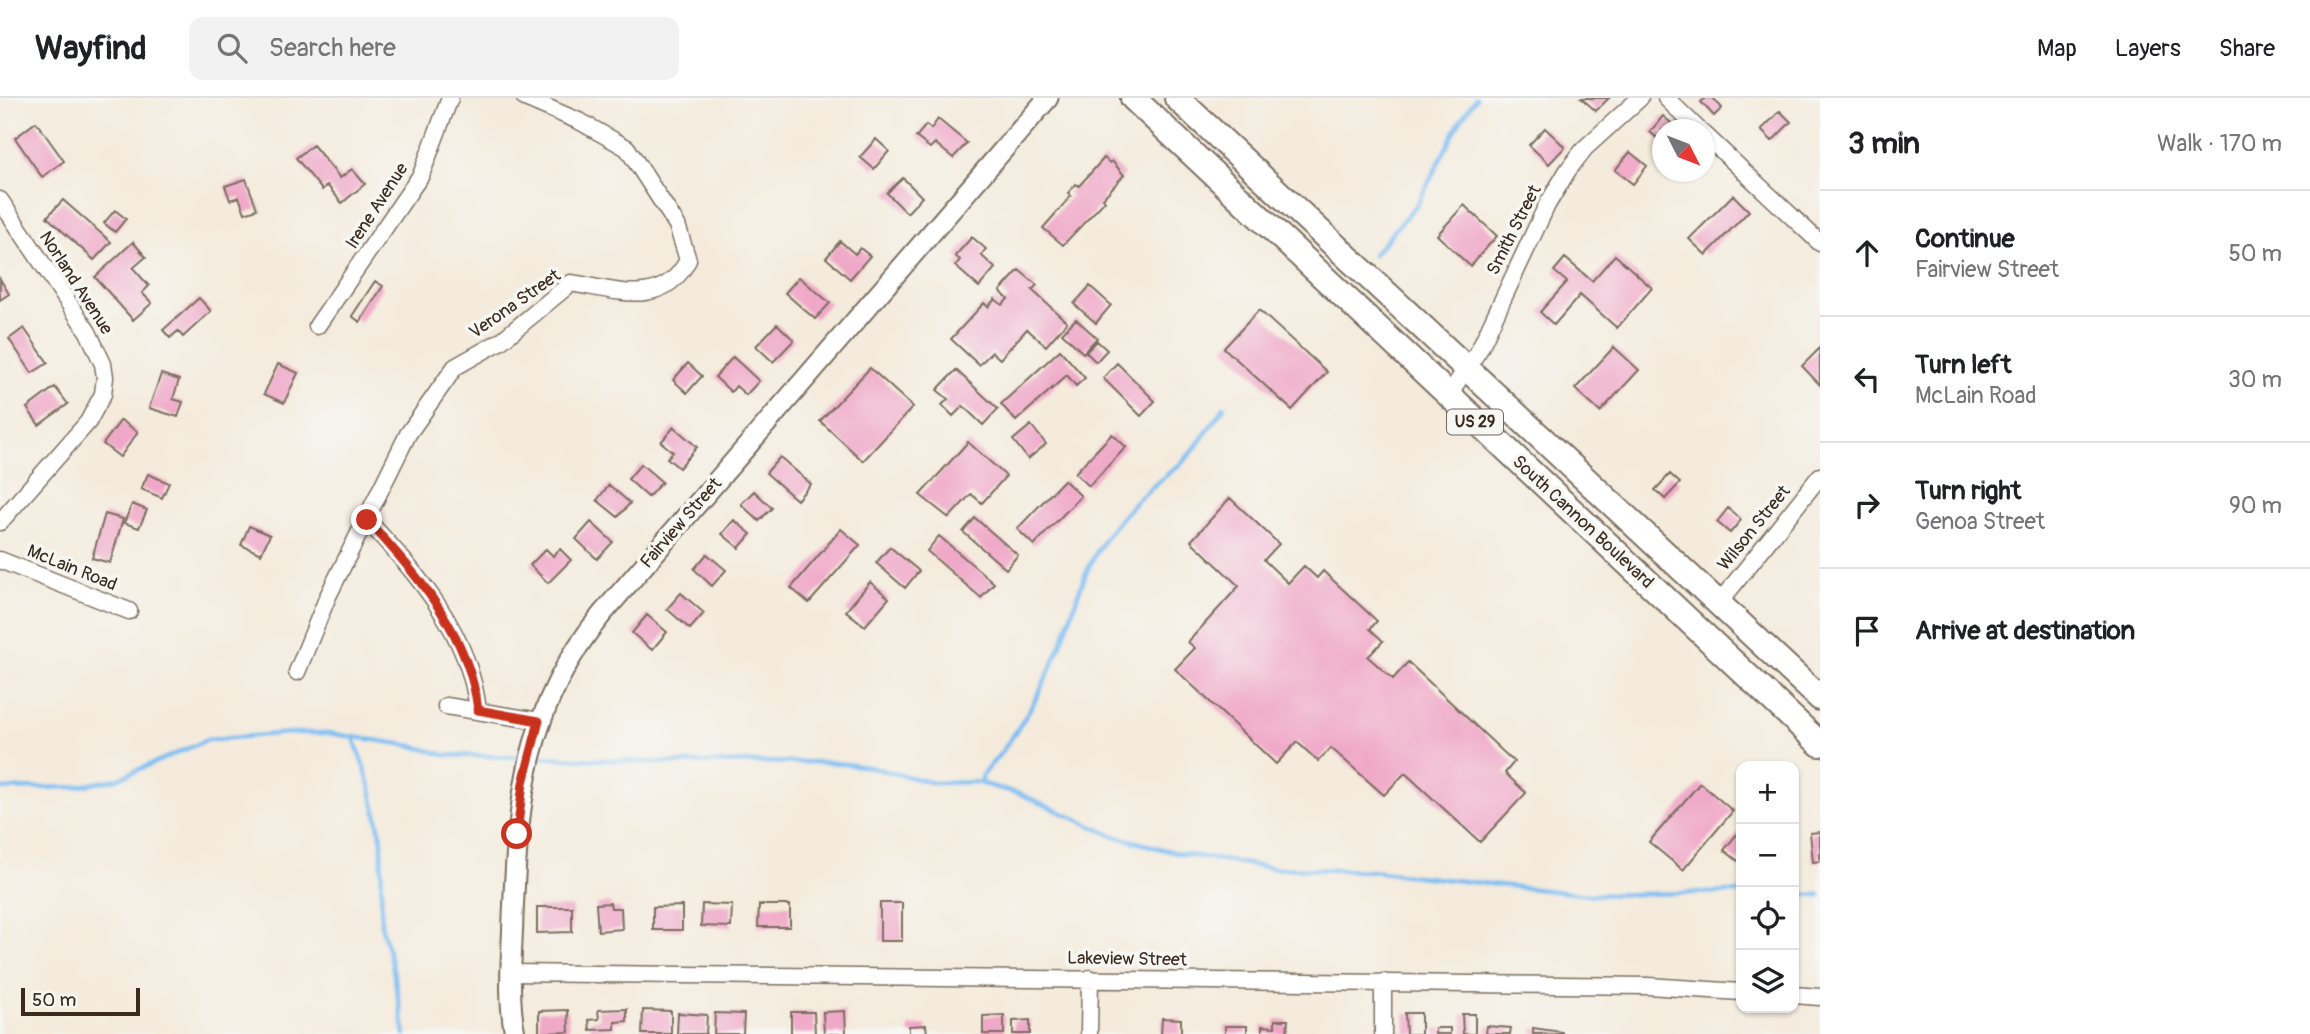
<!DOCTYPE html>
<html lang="en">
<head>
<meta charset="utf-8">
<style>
  :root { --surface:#fff; --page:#f2f2f2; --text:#202124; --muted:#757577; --line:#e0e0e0 }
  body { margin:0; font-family:Pangolin,sans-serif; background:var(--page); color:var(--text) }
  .controls { position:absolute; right:21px; bottom:21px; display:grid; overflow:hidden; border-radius:14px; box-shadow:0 2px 5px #0004 }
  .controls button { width:63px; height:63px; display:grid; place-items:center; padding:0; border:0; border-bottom:2px solid var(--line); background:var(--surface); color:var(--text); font:35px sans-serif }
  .compass { position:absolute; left:1652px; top:21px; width:63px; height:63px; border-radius:50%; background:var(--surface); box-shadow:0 2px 5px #0004; rotate:132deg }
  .scale { position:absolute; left:21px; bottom:18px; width:119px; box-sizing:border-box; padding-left:7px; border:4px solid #3b2a1e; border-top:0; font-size:19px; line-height:24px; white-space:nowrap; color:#3b2a1e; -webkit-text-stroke:5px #f6f6f2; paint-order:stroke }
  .stop { position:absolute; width:21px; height:21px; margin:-16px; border:5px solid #c8321e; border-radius:50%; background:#fff }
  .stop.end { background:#c8321e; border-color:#fff; box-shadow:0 2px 7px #0008 }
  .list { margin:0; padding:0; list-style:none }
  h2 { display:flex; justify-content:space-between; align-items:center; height:91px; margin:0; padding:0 28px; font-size:30px }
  h2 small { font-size:23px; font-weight:400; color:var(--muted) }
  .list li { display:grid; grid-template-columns:46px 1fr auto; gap:21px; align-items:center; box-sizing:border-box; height:126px; padding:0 28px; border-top:2px solid var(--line) }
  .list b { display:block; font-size:26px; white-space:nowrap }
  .list p { margin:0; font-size:23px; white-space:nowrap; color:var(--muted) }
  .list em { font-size:23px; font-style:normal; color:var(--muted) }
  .icon { flex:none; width:38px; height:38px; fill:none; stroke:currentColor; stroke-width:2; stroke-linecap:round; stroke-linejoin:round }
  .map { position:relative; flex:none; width:1820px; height:936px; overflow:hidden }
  header { display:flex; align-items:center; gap:42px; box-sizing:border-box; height:98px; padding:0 35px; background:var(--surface); border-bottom:2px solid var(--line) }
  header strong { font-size:33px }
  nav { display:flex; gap:38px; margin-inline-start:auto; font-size:24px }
  .search { width:490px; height:63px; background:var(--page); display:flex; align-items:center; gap:18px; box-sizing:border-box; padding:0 24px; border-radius:14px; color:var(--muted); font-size:26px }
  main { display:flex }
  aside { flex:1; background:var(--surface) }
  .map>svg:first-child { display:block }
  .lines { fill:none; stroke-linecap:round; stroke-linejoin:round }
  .stream { stroke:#7ebef3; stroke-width:4.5 }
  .building { fill:#f0a8c8 }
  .minor-casing { stroke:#7c6e60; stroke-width:19 }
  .tertiary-casing { stroke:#7c6e60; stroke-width:23 }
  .primary-casing { stroke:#7c6e60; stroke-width:28 }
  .minor { stroke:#fff; stroke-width:16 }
  .tertiary { stroke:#fff; stroke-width:19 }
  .primary { stroke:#fff; stroke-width:24 }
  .route { stroke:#c8321e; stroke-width:9 }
  .labels { text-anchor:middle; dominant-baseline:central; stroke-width:7; stroke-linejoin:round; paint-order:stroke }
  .shield { fill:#f6f6f2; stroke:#73675e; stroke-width:2 }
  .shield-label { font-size:16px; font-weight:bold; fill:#3b2a1e }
  .street-label { font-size:18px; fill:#3b2a1e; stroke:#f6f6f2 }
</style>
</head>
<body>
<header>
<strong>Wayfind</strong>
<div class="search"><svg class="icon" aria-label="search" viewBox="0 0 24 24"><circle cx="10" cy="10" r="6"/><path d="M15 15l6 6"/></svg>Search here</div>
<nav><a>Map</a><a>Layers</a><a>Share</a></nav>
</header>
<main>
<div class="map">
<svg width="1820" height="936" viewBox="0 0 1820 936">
  <rect width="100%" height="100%" fill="#f6f6f2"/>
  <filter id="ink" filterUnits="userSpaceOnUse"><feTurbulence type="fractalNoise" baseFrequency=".0143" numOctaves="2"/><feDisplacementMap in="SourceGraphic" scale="14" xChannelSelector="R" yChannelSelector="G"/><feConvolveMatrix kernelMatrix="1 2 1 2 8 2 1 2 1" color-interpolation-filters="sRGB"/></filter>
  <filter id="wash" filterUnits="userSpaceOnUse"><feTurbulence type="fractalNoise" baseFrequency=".00686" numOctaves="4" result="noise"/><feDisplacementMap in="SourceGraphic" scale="28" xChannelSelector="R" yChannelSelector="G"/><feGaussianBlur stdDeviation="1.57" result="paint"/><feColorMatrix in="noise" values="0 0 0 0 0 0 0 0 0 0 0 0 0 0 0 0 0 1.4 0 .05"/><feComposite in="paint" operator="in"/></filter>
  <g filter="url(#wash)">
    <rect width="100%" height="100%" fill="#f4ebdc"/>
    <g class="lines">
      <path class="stream" d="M1373,157L1418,105L1459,25L1476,0
        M354,640L370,687L382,743L381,827L392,866L405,936
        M537,659L670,665L827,664L869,669L934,685L976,684L1020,696L1114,738L1177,755L1272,770L1371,773L1590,797L1741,794
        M982,686V677C1018,638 1044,590 1063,541C1074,511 1081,480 1098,452C1117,418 1148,391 1178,368C1193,357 1212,325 1224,309
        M0,691L75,689L117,681L207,642L289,635H328L413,648L445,657L525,659
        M1794,796L1820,797"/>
    </g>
    <g id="blocks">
      <path class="building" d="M1581,0H1609L1596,13Z
        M1706,0H1713L1722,10L1714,18L1701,4Z
        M1780,13L1791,24L1772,43L1761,32Z
        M1663,18L1679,32H1662V44L1650,34Z
        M938,21L967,45L953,60L935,45L930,50L916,39L926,27L931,31Z
        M36,24L64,63L42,79L15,40Z
        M1545,30L1565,49L1549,66L1529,47Z
        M876,41L889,53L874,71L860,59Z
        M313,47L340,80L352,71L365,86L342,105L327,87L322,92L296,60Z
        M1630,54L1647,68L1633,86L1615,72Z
        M1104,60L1110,65L1112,63L1124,77L1103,100L1105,103L1063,147L1043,130L1071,98L1068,95L1076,86L1079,88Z
        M903,80L922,99L907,115L887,95Z
        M246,81L257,111L245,115L239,99L230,102L225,88Z
        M1733,97L1749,113L1706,157L1689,141Z
        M63,102L111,144L94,162L47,119Z
        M1464,107L1497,138L1470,168L1437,137Z
        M115,112L126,121L115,134L104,125Z
        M972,139L986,151L981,157L995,170L979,189L955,168L960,162L955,158Z
        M840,143L855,156L860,150L870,158L850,181L826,160Z
        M133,144L146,159L133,170L149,188L142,195L152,205L133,222L95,179Z
        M1615,157L1652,190L1617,230L1580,197L1554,227L1540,214L1567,184L1554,173L1565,160L1592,183Z
        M1019,172L1037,187L1032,192L1067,224L1046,248L1027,231L1000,261L992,254L979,267L951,241L984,205L988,209L995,201L1002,207L1008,201L1000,193Z
        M799,179L830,205L815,221L785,195Z
        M0,181L9,196L0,202Z
        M375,183L383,188L360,224L352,218Z
        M1090,188L1111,207L1096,225L1074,206Z
        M199,200L211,213L183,239L178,233L170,240L163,232Z
        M1259,212L1327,274L1292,312L1224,250Z
        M1076,221L1097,240L1083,255L1062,235Z
        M777,226L794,242L773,264L756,248Z
        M24,230L48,265L32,275L9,241Z
        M1097,243L1107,252L1096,264L1086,254Z
        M1614,249L1639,272L1600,314L1575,291Z
        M1820,250V287L1802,268Z
        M1060,252L1085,280L1076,288L1067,277L1016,323L1001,306Z
        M733,259L759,283L746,297L736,288L731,294L715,279Z
        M688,265L702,278L687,295L673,282Z
        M1117,265L1155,303L1141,318L1103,280Z
        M278,266L298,275L284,305L264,296Z
        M870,270L913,309L863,363L820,323Z
        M956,272L998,311L983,327L963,308L953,318L942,307L948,301L937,292Z
        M161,276L179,282L173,301L183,304L178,319L149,310Z
        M55,289L68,306L39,327L27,310Z
        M121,322L138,334L120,359L103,346Z
        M1031,327L1046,346L1028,361L1013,342Z
        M674,329L697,349L679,370L667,360L673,354L661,344Z
        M1112,336L1126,349L1089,388L1075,375Z
        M968,344L1006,378L982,405L971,396L949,420L920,397Z
        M780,359L811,386L797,402L766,375Z
        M641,366L662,384L648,399L628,381Z
        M148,376L169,385L162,400L141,391Z
        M1670,376L1680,385L1665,401L1655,392Z
        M1064,382L1081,398L1034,447L1017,431Z
        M609,387L630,405L618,419L597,402Z
        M754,393L772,410L759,423L741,406Z
        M1230,400L1279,446L1264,462L1288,485L1304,468L1317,480L1323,473L1377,523L1370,531L1383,543L1368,559L1393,581L1408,564L1514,664L1505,675L1526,695L1480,744L1405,675L1384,697L1331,650L1318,663L1297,644L1276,666L1175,571L1195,550L1188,544L1239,488L1191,443Z
        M132,406L147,412L139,430L124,425Z
        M1728,410L1741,422L1730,435L1717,424Z
        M105,416L123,421L110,465L92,460Z
        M975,420L1018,457L1006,471L963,434Z
        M734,422L751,436L739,450L722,436Z
        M591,424L613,444L597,461L576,441Z
        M249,428L270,437L261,456L241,447Z
        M841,431L860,447L809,505L791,490Z
        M939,438L994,485L981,500L927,453Z
        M890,449L919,473L905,490L876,465Z
        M546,451L553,458L560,451L571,462L548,485L530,467Z
        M707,456L726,472L712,488L694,471Z
        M870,484L889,500L865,528L846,513Z
        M681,495L704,515L690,531L667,511Z
        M647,517L667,534L652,552L632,535Z
        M1700,685L1733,713L1683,772L1649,744Z
        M1741,731V759L1738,763L1724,752Z
        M1820,734V763L1813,764L1810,735Z
        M610,805L611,810H621L622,831L598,833L596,806Z
        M880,805H902V843H880Z
        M702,806L732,807L731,829L701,828Z
        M759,807H790V829H758Z
        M682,808V832H653V809Z
        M537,809H572V834L537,835Z
        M627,911V923L615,924V931L590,932L589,922L599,921L598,912Z
        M568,912L569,934L539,935V913Z
        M643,912L671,913V936H642Z
        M845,913L846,936H824L823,914Z
        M791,914H814L815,936H791Z
        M678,915L707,917L706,936H677Z
        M715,915L744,916L743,936H714Z
        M1405,915H1421V936H1406Z
        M1462,916H1475V936H1463Z
        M1004,917V936H983V918Z
        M1162,920L1181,921V936H1161Z
        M1030,922V936H1013V923Z
        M1275,922H1288L1287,936H1262V928L1275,929Z
        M926,927L927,936H909V928Z
        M1225,928H1247V936H1225Z
        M1487,928L1511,930L1510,936H1486Z
        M1435,930H1450V936H1435Z
        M1533,930L1562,934V936H1533Z"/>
    </g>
  </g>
  <g filter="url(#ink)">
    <use href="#blocks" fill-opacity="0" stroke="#7c6e60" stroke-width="2"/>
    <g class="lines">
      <defs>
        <path id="minor" d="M1666,0L1699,32
          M1704,36L1820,145
          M0,102L88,234L103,266L105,279L103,296L88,324L0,424
          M317,228L421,77L450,0
          M1447,299L1479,252L1547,107L1568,72L1585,50L1640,0
          M367,422C418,477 470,535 478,613
          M0,462L129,513
          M1719,505L1820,378
          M297,574L328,498L408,336L455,269L501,243L571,185C616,192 663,211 688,162L677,127L627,50L581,24L525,0
          M446,608L539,623
          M511,875L1648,888L1741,894
          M1794,897L1820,899
          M1089,936L1090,880
          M1383,936V884"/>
        <path id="tertiary" d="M515,936C507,897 512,858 513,818C518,703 525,609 602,516L1048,0"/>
        <path id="primary" d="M1133,0L1820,646
          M1177,0L1820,600"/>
      </defs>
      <use href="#minor" class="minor-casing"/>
      <use href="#tertiary" class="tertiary-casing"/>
      <use href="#primary" class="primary-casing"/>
      <use href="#minor" class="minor"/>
      <use href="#tertiary" class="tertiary"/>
      <use href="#primary" class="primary"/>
    </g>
  </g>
  <g class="lines" filter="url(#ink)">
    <path class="route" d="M367,422C418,478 469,535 478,612L539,623L523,685L517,736"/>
  </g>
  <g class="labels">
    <rect class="shield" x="1447" y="311.5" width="56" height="25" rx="5"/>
    <g class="shield-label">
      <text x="1475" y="324">US 29</text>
    </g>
    <g class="street-label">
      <text transform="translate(377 108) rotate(-57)">Irene Avenue</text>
      <text transform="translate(1514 132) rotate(-63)">Smith Street</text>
      <text transform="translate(76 185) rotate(57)">Norland Avenue</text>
      <text transform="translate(515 206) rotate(-35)">Verona Street</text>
      <text transform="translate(1583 424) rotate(43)">South Cannon Boulevard</text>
      <text transform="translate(681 425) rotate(-49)">Fairview Street</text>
      <text transform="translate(1754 430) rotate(-51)">Wilson Street</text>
      <text transform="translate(72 470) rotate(22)">McLain Road</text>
      <text transform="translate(1127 861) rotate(1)">Lakeview Street</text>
    </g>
  </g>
</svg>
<div class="controls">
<button>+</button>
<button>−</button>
<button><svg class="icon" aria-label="locate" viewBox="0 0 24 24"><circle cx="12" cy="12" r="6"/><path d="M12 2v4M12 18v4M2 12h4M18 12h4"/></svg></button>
<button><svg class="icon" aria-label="layers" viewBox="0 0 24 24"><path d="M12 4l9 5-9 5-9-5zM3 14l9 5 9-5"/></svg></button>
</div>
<svg class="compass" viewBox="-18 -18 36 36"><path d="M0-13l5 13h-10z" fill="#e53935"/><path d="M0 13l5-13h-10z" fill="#757577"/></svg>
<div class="scale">50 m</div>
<div class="stop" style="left:517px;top:736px"></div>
<div class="stop end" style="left:367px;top:422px"></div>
</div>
<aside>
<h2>3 min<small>Walk · 170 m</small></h2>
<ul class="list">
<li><svg class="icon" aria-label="ahead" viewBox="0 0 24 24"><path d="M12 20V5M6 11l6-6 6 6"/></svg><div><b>Continue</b><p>Fairview Street</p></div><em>50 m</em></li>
<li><svg class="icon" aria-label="left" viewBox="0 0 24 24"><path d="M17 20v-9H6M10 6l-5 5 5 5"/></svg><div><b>Turn left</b><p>McLain Road</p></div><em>30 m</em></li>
<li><svg class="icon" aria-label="right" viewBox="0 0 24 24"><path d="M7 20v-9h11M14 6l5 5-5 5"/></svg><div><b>Turn right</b><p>Genoa Street</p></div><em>90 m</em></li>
<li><svg class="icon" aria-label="arrive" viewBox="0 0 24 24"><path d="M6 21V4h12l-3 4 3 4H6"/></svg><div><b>Arrive at destination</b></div></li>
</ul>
</aside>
</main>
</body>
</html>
